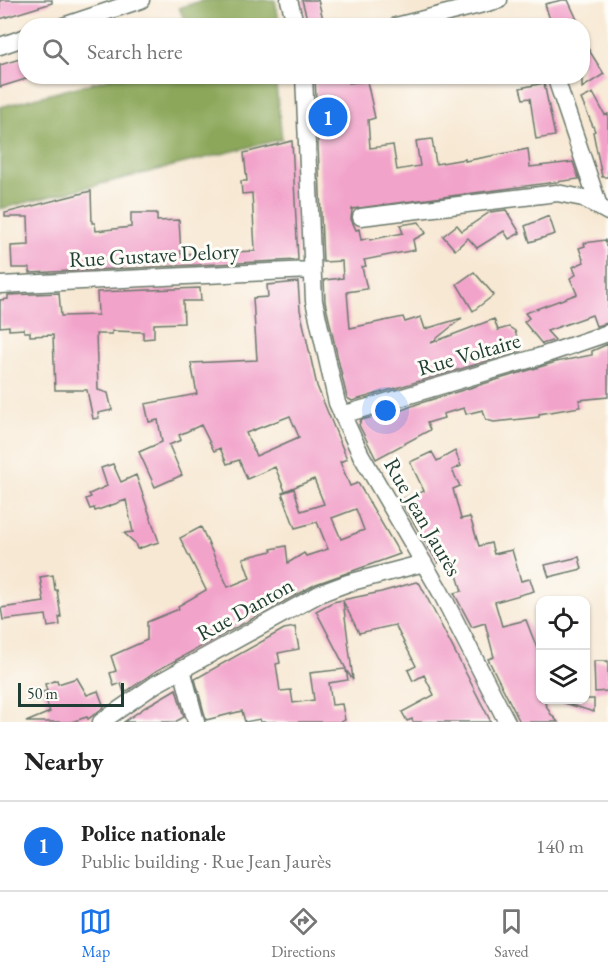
<!DOCTYPE html>
<html lang="en">
<head>
<meta charset="utf-8">
<style>
  :root { --surface:#fff; --page:#f6f6f6; --text:#222; --muted:#767676; --line:#e0e0e0; --accent:#1a73e8 }
  body { margin:0; font-family:"EB Garamond",serif; background:var(--page); color:var(--text) }
  .controls { position:absolute; right:18px; bottom:18px; display:grid; overflow:hidden; border-radius:12px; box-shadow:0 2px 4px #0004 }
  .controls button { width:54px; height:54px; display:grid; place-items:center; padding:0; border:0; border-bottom:2px solid var(--line); background:var(--surface); color:var(--text); font:30px sans-serif }
  .scale { position:absolute; left:18px; bottom:15px; width:106px; box-sizing:border-box; padding-left:6px; border:3px solid #1f3d34; border-top:0; font-size:16px; line-height:21px; white-space:nowrap; color:#1f3d34; -webkit-text-stroke:4px #fdfcf7; paint-order:stroke }
  .you { position:absolute; left:386px; top:411px; width:21px; height:21px; margin:-15px; border:4px solid #fff; border-radius:50%; background:#1a73e8; box-shadow:0 0 0 9px #1a73e833 }
  .badge { display:grid; place-items:center; width:39px; height:39px; border-radius:50%; background:var(--accent); color:#fff; font-size:20px; font-weight:700 }
  .pin { position:absolute; translate:-50% -50%; border:3px solid #fff; box-shadow:0 2px 6px #0006 }
  .list { margin:0; padding:0; list-style:none }
  h2 { display:flex; justify-content:space-between; align-items:center; height:78px; margin:0; padding:0 24px; font-size:26px }
  h2 small { font-size:20px; font-weight:400; color:var(--muted) }
  .list li { display:grid; grid-template-columns:39px 1fr auto; gap:18px; align-items:center; box-sizing:border-box; height:90px; padding:0 24px; border-top:2px solid var(--line) }
  .list b { display:block; font-size:22px; white-space:nowrap }
  .list p { margin:0; font-size:20px; white-space:nowrap; color:var(--muted) }
  .list em { font-size:20px; font-style:normal; color:var(--muted) }
  .icon { flex:none; width:33px; height:33px; fill:none; stroke:currentColor; stroke-width:2; stroke-linecap:round; stroke-linejoin:round }
  .map { position:relative; flex:none; width:608px; height:722px; overflow:hidden }
  .search { position:absolute; background:var(--surface); box-shadow:0 2px 4px #0004; left:18px; right:18px; top:18px; height:66px; display:flex; align-items:center; gap:15px; box-sizing:border-box; padding:0 21px; border-radius:24px; color:var(--muted); font-size:22px }
  .sheet { height:168px; background:var(--surface) }
  nav { display:flex; justify-content:space-around; align-items:center; box-sizing:border-box; height:84px; border-top:2px solid var(--line); background:var(--surface); font-size:16px; color:var(--muted) }
  nav a { display:grid; justify-items:center; gap:3px }
  nav .on { color:var(--accent) }
  .map>svg:first-child { display:block }
  .forest { fill:#8ca75a; stroke:#567247; stroke-width:1.5 }
  .building { fill:#f2a3ca; fill-rule:evenodd }
  .lines { fill:none; stroke-linecap:round; stroke-linejoin:round }
  .minor-casing { stroke:#6b796c; stroke-width:19 }
  .minor { stroke:#fff; stroke-width:16 }
  .labels { text-anchor:middle; dominant-baseline:central; stroke-width:6; stroke-linejoin:round; paint-order:stroke }
  .street-label { font-size:22px; fill:#1f3d34; stroke:#fdfcf7 }
</style>
</head>
<body>
<div class="map">
<svg width="608" height="722" viewBox="0 0 608 722">
  <rect width="100%" height="100%" fill="#fdfcf7"/>
  <filter id="ink" filterUnits="userSpaceOnUse"><feTurbulence type="fractalNoise" baseFrequency=".0167" numOctaves="2"/><feDisplacementMap in="SourceGraphic" scale="12" xChannelSelector="R" yChannelSelector="G"/><feConvolveMatrix kernelMatrix="1 2 1 2 8 2 1 2 1" color-interpolation-filters="sRGB"/></filter>
  <filter id="wash" filterUnits="userSpaceOnUse"><feTurbulence type="fractalNoise" baseFrequency=".008" numOctaves="4" result="noise"/><feDisplacementMap in="SourceGraphic" scale="24" xChannelSelector="R" yChannelSelector="G"/><feGaussianBlur stdDeviation="1.35" result="paint"/><feColorMatrix in="noise" values="0 0 0 0 0 0 0 0 0 0 0 0 0 0 0 0 0 1.4 0 .05"/><feComposite in="paint" operator="in"/></filter>
  <g filter="url(#wash)">
    <rect width="100%" height="100%" fill="#f7e8d3"/>
    <path class="forest" d="M204,0H275L280,25H187L179,8Z
      M115,77H275L282,139L0,209V107Z"/>
    <g id="blocks">
      <path class="building" d="M0,0H52V3L0,19Z
        M302,0H318L323,19L308,23Z
        M562,0H568L580,26H552L545,4Z
        M582,39L604,74L582,88Z
        M26,57V79L0,87V65Z
        M315,76H349V83L367,81L375,118L368,120L370,148L393,145L397,170L420,166L416,141L432,139L436,164L465,159V161L528,149L530,167L573,162L579,179L352,209L351,219L356,230L359,229L361,240L369,238L370,240L403,233L400,225L419,222L426,233L413,240L415,250L364,260L366,266L362,267L367,289L347,292L350,328L403,317L405,322L421,317L425,329L462,318L431,343L494,319L498,330L509,327L515,331L521,351L352,401L347,398L325,302L324,280L343,278L342,261L323,262Z
        M544,83L555,136L536,139L530,98L523,99L520,88Z
        M593,93L605,115L608,114V177H602L593,132L595,131L581,99Z
        M292,141L298,260L30,273V268H12L11,246L29,245L28,217H5V213L91,191L92,223H95L96,231L131,227V213H157V221L179,220L181,254L255,251L252,193L242,194L241,181H247L244,153Z
        M506,210L520,233L509,239L504,231L477,248L468,238L455,250L443,236L457,225L462,231L490,212Z
        M549,216L555,234L530,242L525,226Z
        M605,240L608,249V323L596,326L592,315L547,331L555,340L542,344L524,322L529,318L525,313L577,294L570,278L576,275L573,267L584,262L579,248L585,246L584,243Z
        M474,272L494,295L473,311L457,284Z
        M298,282L300,310L317,386L347,459L340,462L350,486L358,483L400,554L316,584L156,671L124,693L121,683L114,686L110,673L116,671L111,656L147,640V622L179,609L178,606L206,590L180,538L201,527L228,587L250,578L243,558L272,551L271,549L286,546L288,563L304,553L306,556L328,549L317,522L295,528L282,493L294,489L301,511L324,504L314,479L285,491L275,467L247,479L239,460L227,464L220,448L214,451L201,425L179,435L181,440L169,445L182,475L155,487L139,452L162,442L158,420L149,422L145,404L197,394L191,363L257,360L253,298L268,297L267,285ZM290,416L299,437L256,456L246,433ZM356,509L364,530L341,539L332,518Z
        M200,288L201,301H183L184,323L154,324V338L143,339V332L112,331V334H96L98,390L108,393L112,410L98,413L99,418L93,419L87,390H55L53,335L30,336V332H24V329L9,330V326L0,327V300L8,299V295L59,293L61,316L98,315L97,292Z
        M608,344V397L579,400L580,407L539,414V417L494,422L486,420L483,410L466,414L464,408L443,414L444,418L427,423L430,430L376,459L359,425L361,420L377,416L379,419L417,404L556,362L592,355V351Z
        M455,451L461,466L452,470L460,486L453,489L461,519L470,517L479,546L491,543L494,554L512,550L521,581L530,579L534,591L495,602L502,626L526,620L540,656V699H543L550,713L558,722H520L488,659L494,657L485,623L472,627L454,593L462,591L451,556L438,563L400,500L424,491L410,462L432,452L437,461Z
        M113,464L121,482L136,475L159,542L137,549L135,543L124,533L133,532L126,500L95,511L94,508L90,509L86,499L91,497L89,494L107,486L101,468Z
        M579,557L582,569L549,577L545,565Z
        M53,575L55,590H57L61,617H59L60,625L48,627L46,615L3,620L1,608L44,602L40,577Z
        M416,582L420,584L491,722H413L412,719L407,721L402,712L434,695L424,675L413,681L408,670L416,666L395,625L359,633L343,601L353,680L346,670L348,680L329,683L332,705L342,704L345,720L340,722H261L260,719L245,722L242,711L206,720L195,679L284,629L295,627L299,649L278,653L280,663L276,664L280,691L291,690L293,703L314,700L310,673L346,669L316,611L333,602L381,592Z
        M594,661H608V691L595,692Z
        M77,678L87,695L98,691L104,707L88,719L87,717L71,722H26L50,712L43,692L47,691L45,684L57,680L58,684Z
        M176,689L184,717L175,722H124L147,706Z
        M562,699H594V712L561,702Z"/>
    </g>
  </g>
  <g filter="url(#ink)">
    <use href="#blocks" fill-opacity="0" stroke="#6b796c" stroke-width="1.5"/>
    <g class="lines">
      <defs>
        <path id="minor" d="M289,0L296,26
          M63,26L141,0
          M396,26L499,0
          M0,46L26,37
          M304,76L314,301L337,403L361,455L440,591L507,722
          M555,76L599,206
          M361,217L557,193L583,198L608,212
          M0,285L311,270
          M342,415L538,357L608,333
          M182,669L196,722
          M101,722L156,684L321,593L348,583L424,563"/>
      </defs>
      <use href="#minor" class="minor-casing"/>
      <use href="#minor" class="minor"/>
    </g>
  </g>
  <g class="labels">
    <g class="street-label">
      <text transform="translate(154 255) rotate(-3)">Rue Gustave Delory</text>
      <text transform="translate(469 354) rotate(-16)">Rue Voltaire</text>
      <text transform="translate(423 517) rotate(60)">Rue Jean Jaurès</text>
      <text transform="translate(245 609) rotate(-29)">Rue Danton</text>
    </g>
  </g>
</svg>
<div class="controls">
<button><svg class="icon" aria-label="locate" viewBox="0 0 24 24"><circle cx="12" cy="12" r="6"/><path d="M12 2v4M12 18v4M2 12h4M18 12h4"/></svg></button>
<button><svg class="icon" aria-label="layers" viewBox="0 0 24 24"><path d="M12 4l9 5-9 5-9-5zM3 14l9 5 9-5"/></svg></button>
</div>
<div class="scale">50 m</div>
<div class="you"></div>
<div class="pin badge" style="left:328px;top:117px">1</div>
<div class="search"><svg class="icon" aria-label="search" viewBox="0 0 24 24"><circle cx="10" cy="10" r="6"/><path d="M15 15l6 6"/></svg>Search here</div>
</div>
<section class="sheet">
<h2>Nearby<small></small></h2>
<ul class="list">
<li><span class="badge">1</span><div><b>Police nationale</b><p>Public building · Rue Jean Jaurès</p></div><em>140 m</em></li>
</ul>
</section>
<nav>
<a class="on"><svg class="icon" aria-label="map" viewBox="0 0 24 24"><path d="M3 6l6-2 6 2 6-2v14l-6 2-6-2-6 2zM9 4v14M15 6v14"/></svg>Map</a>
<a><svg class="icon" aria-label="directions" viewBox="0 0 24 24"><path d="M12 3l9 9-9 9-9-9zM9 14v-3h6M13 9l2 2-2 2"/></svg>Directions</a>
<a><svg class="icon" aria-label="saved" viewBox="0 0 24 24"><path d="M7 4h10v16l-5-4-5 4z"/></svg>Saved</a>
</nav>
</body>
</html>
